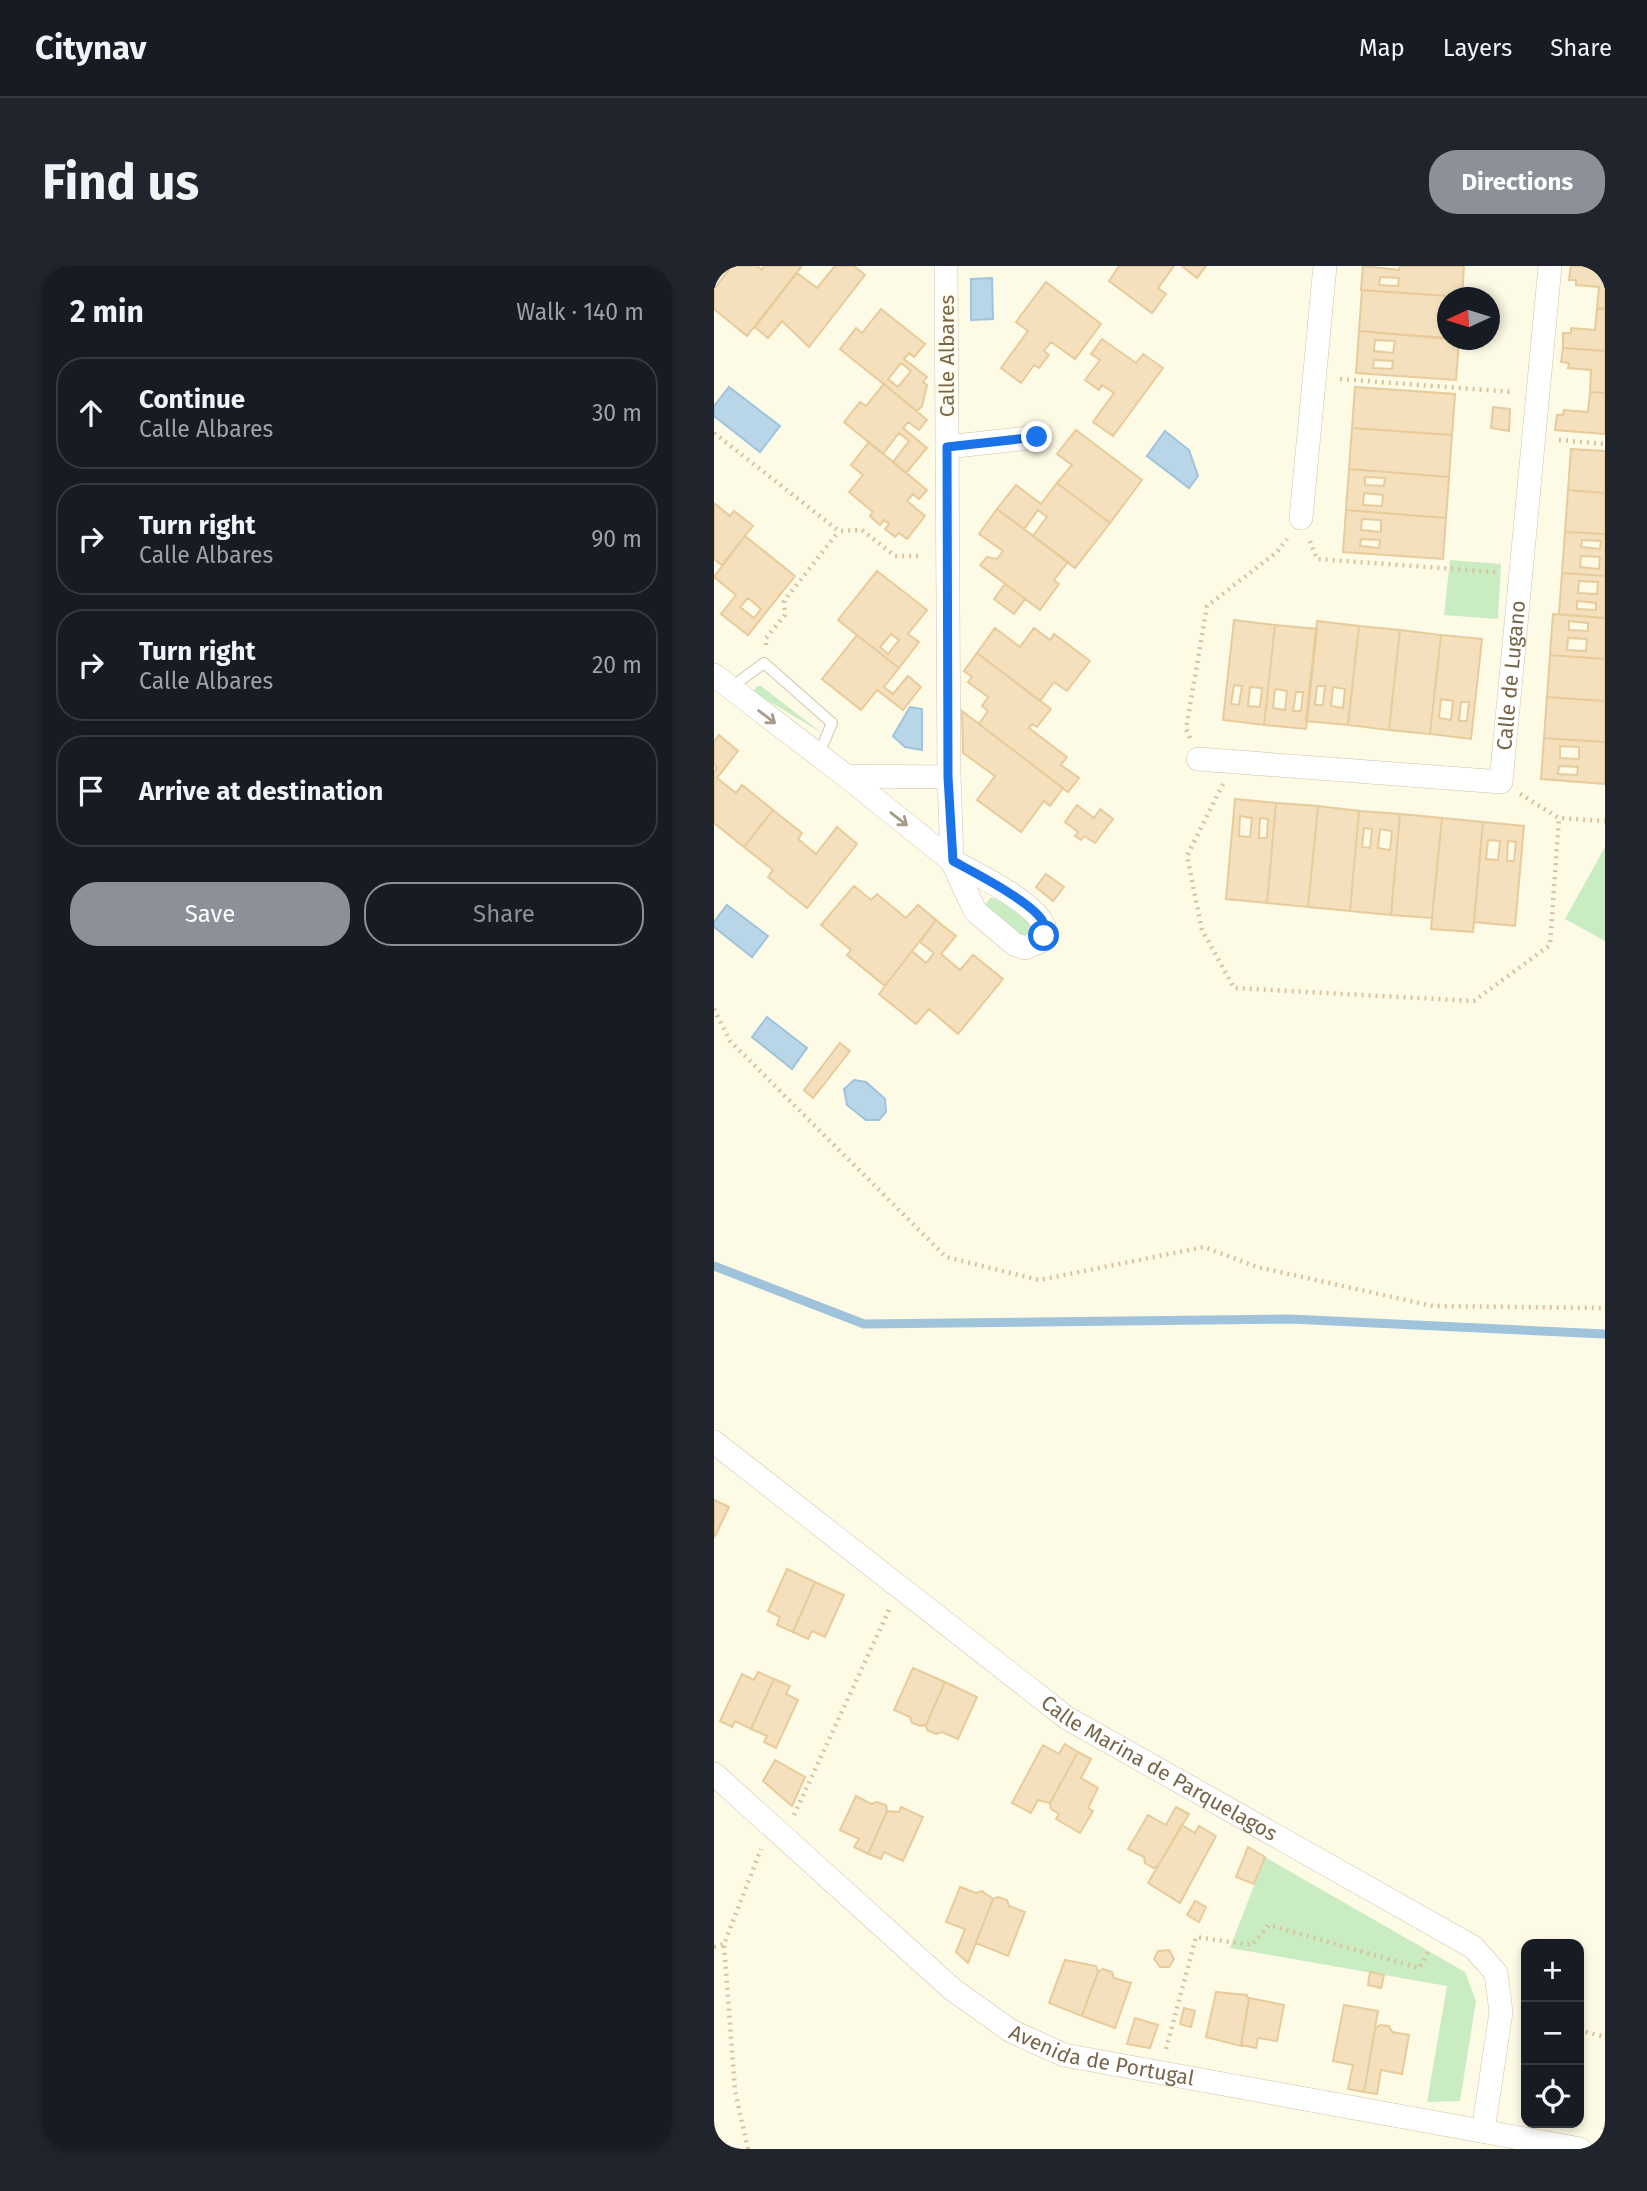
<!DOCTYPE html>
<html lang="en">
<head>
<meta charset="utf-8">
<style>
  :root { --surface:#171b24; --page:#20242c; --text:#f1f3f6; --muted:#9ea1a6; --line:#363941; --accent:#8c9099 }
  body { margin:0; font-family:"Fira Sans",sans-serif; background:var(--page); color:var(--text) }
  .controls { position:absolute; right:21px; bottom:21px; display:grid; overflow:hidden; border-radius:14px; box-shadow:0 4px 10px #0003 }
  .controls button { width:63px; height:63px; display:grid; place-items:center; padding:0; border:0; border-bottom:2px solid var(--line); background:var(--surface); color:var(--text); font:35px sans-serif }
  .compass { position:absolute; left:723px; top:21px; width:63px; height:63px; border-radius:50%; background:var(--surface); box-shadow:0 4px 10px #0003; rotate:266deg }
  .stop { position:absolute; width:21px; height:21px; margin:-16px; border:5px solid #1a73e8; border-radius:50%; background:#fff }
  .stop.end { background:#1a73e8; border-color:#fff; box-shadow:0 2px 7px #0008 }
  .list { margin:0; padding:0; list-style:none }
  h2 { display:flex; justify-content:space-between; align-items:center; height:91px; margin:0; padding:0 28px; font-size:30px }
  h2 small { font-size:23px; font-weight:400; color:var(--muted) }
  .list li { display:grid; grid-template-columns:46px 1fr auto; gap:21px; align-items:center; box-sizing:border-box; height:112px; margin:0 14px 14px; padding:0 14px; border:2px solid var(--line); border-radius:28px }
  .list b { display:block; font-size:26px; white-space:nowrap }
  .list p { margin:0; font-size:23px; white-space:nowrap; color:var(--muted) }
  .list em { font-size:23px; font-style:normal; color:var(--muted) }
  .actions { display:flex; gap:14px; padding:21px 28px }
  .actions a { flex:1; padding:16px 0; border:2px solid var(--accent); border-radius:28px; text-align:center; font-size:24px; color:var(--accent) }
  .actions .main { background:var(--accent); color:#fff }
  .icon { flex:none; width:38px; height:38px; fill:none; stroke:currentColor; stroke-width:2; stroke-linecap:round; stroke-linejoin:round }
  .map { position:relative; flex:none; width:891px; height:1883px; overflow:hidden; border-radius:28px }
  header { display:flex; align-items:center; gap:42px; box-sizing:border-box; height:98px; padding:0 35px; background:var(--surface); border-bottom:2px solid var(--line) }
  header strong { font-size:33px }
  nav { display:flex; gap:38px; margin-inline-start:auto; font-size:24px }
  .intro { display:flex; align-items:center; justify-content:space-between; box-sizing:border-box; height:168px; padding:0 42px }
  h1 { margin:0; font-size:49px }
  .button { padding:18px 32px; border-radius:28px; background:var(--accent); color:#fff; font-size:24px; font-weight:700 }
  main { display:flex; gap:42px; padding:0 42px }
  aside { flex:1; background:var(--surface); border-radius:28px; box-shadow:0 4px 10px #0003 }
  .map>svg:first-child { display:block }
  .green { fill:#caecc3 }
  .water { fill:#b9d6e8; stroke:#9ec3db; stroke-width:2 }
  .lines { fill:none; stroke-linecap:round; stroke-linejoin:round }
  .stream { stroke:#9ec3db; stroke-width:9 }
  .building { fill:#f4e0bc; stroke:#e8cb9b; stroke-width:2; fill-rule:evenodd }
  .lane-casing { stroke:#d0c4ab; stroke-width:12 }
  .street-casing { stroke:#d0c4ab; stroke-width:24 }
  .path { stroke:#d9c39e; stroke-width:4.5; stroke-dasharray:2 5; stroke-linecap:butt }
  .lane { stroke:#fff; stroke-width:10 }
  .street { stroke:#fff; stroke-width:23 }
  .oneway { stroke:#a79b89 }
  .route { stroke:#1a73e8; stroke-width:9 }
  .labels { text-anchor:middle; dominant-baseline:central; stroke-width:5; stroke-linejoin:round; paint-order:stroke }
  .street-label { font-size:21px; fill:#786549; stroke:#fffced }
</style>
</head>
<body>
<header>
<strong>Citynav</strong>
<nav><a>Map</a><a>Layers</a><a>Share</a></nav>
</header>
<div class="intro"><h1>Find us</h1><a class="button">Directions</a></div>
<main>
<aside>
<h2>2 min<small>Walk · 140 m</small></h2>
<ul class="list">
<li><svg class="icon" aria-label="ahead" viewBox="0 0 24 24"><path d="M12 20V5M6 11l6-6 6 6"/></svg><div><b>Continue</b><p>Calle Albares</p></div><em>30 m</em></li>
<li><svg class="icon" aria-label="right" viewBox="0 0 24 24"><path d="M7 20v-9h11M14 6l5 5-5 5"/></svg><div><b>Turn right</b><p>Calle Albares</p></div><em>90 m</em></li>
<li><svg class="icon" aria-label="right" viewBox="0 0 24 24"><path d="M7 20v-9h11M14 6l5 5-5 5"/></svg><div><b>Turn right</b><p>Calle Albares</p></div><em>20 m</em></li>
<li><svg class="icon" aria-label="arrive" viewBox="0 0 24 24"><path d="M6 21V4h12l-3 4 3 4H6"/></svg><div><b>Arrive at destination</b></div></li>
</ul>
<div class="actions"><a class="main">Save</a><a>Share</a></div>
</aside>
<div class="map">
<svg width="891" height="1883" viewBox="0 0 891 1883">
  <rect width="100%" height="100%" fill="#fdfae6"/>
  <path class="green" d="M736,294L787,298L784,353L730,349Z
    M43,420H47L108,467L43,428L40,425Z
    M891,581V675L851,653Z
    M276,632C290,631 315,652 320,665L312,673L271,639Z
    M551,1591L751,1706L762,1735L746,1835L713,1836L733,1720L516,1682Z"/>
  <path class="water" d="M278,12L279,53L257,54V13Z
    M15,121L66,160L46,186L0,150V140Z
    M451,165L475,184L484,210L475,222L433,190Z
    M196,441L208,443V484L191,481L179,470Z
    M13,639L54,670L38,691L0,661V656Z
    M53,751L93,782L78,803L38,771Z
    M140,814L152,816L171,833L172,846L165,854H152L133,839L130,823Z"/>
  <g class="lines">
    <path class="stream" d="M0,1000L150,1058L576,1053L891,1068"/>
  </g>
  <path class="building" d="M18,0H43L48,4L50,0H88L33,70L0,43V23Z
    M121,0H140L151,9L95,81L68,55L54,72L41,61L83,7L103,22Z
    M405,0H460L444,22L452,28L438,47L395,15Z
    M468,0H492L483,12Z
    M649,0L685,4L686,0H750L748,31L647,24ZM666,11L685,12L684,20L665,19Z
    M857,0L891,2V43L883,42L885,21L862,19V14H855Z
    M332,16L387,58L361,93L337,76L330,85L335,89L325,102L320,99L307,117L287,102L314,65L302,56Z
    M648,24L748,31V32H734V72L693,69L645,65Z
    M883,42L891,43V85L849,82V67H857V62L881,64Z
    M167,43L211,78L200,91L195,87L190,93L213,111L209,116L213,119L208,140L203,145L126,83L142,62L148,67ZM187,97L197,105L184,121L174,113Z
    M645,65L745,74L742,114L642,107ZM661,74L681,75L679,87L660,85ZM660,94L679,95L678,103L659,102Z
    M388,73L422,97L429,88L449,102L399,170L379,156L400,127L388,119L385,124L371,114L386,94L377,88Z
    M849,82L891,85V127L876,126L877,104L854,102L855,97L847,96Z
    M170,118L213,154L205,164L194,156L189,162L213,182L192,207L179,196L195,175L185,167L169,188L130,156L146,136L152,140Z
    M641,121L741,128L738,169L638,162Z
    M876,126L891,127V168L841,164L843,149H849L850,144L874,146Z
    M779,141L796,143L795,165L777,162Z
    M638,162L738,169L735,211L635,203Z
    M362,164L428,214L396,257L343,217L358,199L343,188Z
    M155,176L213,224L205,233L199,228L193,235L211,250L193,273L185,267L181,271L171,263L175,258L170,254L166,259L156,250L159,246L135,226L149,209L137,199Z
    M857,183L891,185V227L854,224Z
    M635,203L735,211L732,252L632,244ZM651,211L671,212L670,220L651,219ZM650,227L669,229L668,240L649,239Z
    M343,217L396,257L361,302L319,270L333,251L324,244L310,263L283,243L302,219L327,238Z
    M854,224L891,227V268L851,266Z
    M0,237L16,250L20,245L39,260L8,299L0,293Z
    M283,243L354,296L340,314L345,318L326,344L266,299L273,291L283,293L289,285L265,268Z
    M632,244L732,252L729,293L629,286ZM648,253L667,254V266L647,264ZM647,273L666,274L665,282L646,280Z
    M851,266L891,268V310L848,307ZM868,274L887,275L886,283L867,281ZM867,290L886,291L885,303L866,301Z
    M31,270L81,310L34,369L7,348L22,329L0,311ZM34,332L47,343L40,352L26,341Z
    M163,305L213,344L194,368L205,376L185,402L124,354ZM177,368L185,374L174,388L166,381Z
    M848,307L891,310V352L845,348ZM865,315L884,316L883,328L864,327ZM863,335L882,337V344L863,343Z
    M291,318L311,333L300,348L280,333Z
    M839,348L891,352V393L836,389ZM855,355L874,357V365L855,364ZM854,372L873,373L872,385L853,384Z
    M520,354L561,359L550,459L509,454ZM520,419L528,420L525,439L517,438ZM536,421L548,422L546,441L534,440Z
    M603,355L645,360L634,459L592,455ZM603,420H611L609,439H601ZM619,421L631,423L629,442L617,440Z
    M561,359L603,363L592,463L550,459ZM561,423L573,425L571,444L559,442ZM582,426H589L587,445H579Z
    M645,360L686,364L675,464L634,459Z
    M281,362L306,381L320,362L336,374L340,368L376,395L353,425L340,416L326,435L263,387Z
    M686,364L727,369L716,468L675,464Z
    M143,369L185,402L170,421L179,428L194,410L207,421L189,444L163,424L147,444L108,413Z
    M727,369L768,373L757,473L716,468ZM727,433L739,435L737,454L725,452ZM747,436H755L753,455H745Z
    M263,387L337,443L323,461L318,458L315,462L353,491L347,499L365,512L354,526L265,458L274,445L268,440L274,431L254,416L258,411L250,405Z
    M836,389L891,393V435L833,431Z
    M833,431L891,435V476L830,472Z
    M248,445L349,522L336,540L330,535L307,566L263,534L281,510L249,487Z
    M5,469L24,485L3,512L22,527L28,519L59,544L30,581L0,557V506L3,502L0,499V476Z
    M830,472L891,476V518L827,513ZM846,480L865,481V493L846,492ZM845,500L864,501L863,509L844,508Z
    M521,533L562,537L553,637L512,633ZM526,550L538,552L536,571L525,570ZM546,552L554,553L553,572H545Z
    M562,537L604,540L594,641L553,637Z
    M363,539L380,552L386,543L399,553L381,577L370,570L367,574L361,570L364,566L351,556Z
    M604,540L645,545L636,645L594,641Z
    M59,544L88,567L84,573L102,588L123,561L143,578L93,642L54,611L59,604L30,581Z
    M645,545L686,548L677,649L636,645ZM650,562L658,563L656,582L648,581ZM666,563L678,565L676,584L664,582Z
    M686,548L728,552L718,652L677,649Z
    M728,552L769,556L759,666L717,663Z
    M769,556L810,560L801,660L760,656ZM774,574L786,575L784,594L772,593ZM794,575L802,576L800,595H793Z
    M332,608L350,621L339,635L322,621Z
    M140,620L157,634L163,628L192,652L204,639L222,654L171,720L133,689L137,684L107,659Z
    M222,654L242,670L227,688L246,704L259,689L289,713L244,768L215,743L202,758L165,728L198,685L212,697L220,687L206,676Z
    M126,777L136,785L99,832L90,824Z
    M0,1234L15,1241L0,1272Z
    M73,1303L101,1316L79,1366L63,1359L66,1351L54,1345Z
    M101,1316L130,1329L111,1371L98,1365L94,1373L79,1366Z
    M199,1402L231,1416L212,1459L206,1460L198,1457L196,1451L180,1444Z
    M44,1406L60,1413L37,1463L21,1455L18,1461L6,1455L28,1408L40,1414Z
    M60,1413L76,1420L72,1428L84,1434L62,1482L50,1476L53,1470L37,1463Z
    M231,1416L263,1431L244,1473L228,1466L222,1468L213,1464L212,1459Z
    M351,1478L364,1486L336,1537L324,1534L317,1547L298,1537L329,1479L345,1488Z
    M364,1486L377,1493L367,1512L384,1522L374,1542L379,1545L366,1567L342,1553L345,1548L337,1543L336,1537Z
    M61,1494L91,1511L78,1540L49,1515Z
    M142,1530L157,1538L163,1536L172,1539L173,1545L154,1588L140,1581L145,1573L126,1564Z
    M187,1541L209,1551L189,1595L170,1586L167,1593L154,1588L173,1545L185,1546Z
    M462,1541L475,1548L444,1600L439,1602L431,1597L430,1591L414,1583L434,1549L452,1559Z
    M468,1559L481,1567L485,1560L502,1570L466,1637L434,1617Z
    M534,1581L551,1591L540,1618L522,1611Z
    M246,1621L262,1627L268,1625L279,1633L254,1697L242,1686L251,1663L232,1656Z
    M284,1631L293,1634L295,1640L311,1646L294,1690L262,1677L279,1633Z
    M481,1635L492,1641L485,1656L473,1649Z
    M455,1684L460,1693L455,1701H446L440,1693L444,1685Z
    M351,1694L382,1700L384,1706L368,1750L335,1737Z
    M389,1703L398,1706L400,1712L417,1717L401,1762L368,1750L384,1706Z
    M656,1706L670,1709L667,1722L654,1719Z
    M502,1726L533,1729L535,1734L527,1780L492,1771Z
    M535,1732L570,1739L563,1775L544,1772L542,1782L527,1779Z
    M630,1739L664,1745L650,1826L634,1823L639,1799L619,1795Z
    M470,1742L481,1745L477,1761L466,1758Z
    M421,1752L444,1759L436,1782L413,1778Z
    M666,1759L675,1760L678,1766L695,1769L688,1808L667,1804L663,1828L650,1826L661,1763Z"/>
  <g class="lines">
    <defs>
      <path id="lane" d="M16,422L50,397L118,457L104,490"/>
      <g id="street">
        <path d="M233,181L323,171"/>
        <path d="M587,252L611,0"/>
        <path d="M0,409L132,510L235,511"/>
        <path id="s1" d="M484,493L787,516L836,0"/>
        <path d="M132,510L238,595L261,645L300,678L311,682L327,675L331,664C327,639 261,607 238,595L235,511L232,0"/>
        <path id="s2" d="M0,1176L353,1452L759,1681L782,1707L787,1746L769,1865"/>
        <path id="s3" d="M0,1508L238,1723L297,1765L350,1789L866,1883"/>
      </g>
    </defs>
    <use href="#lane" class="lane-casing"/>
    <use href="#street" class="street-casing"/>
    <path class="path" d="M626,113L799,126
      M0,167L125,265L148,264L181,290H208
      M845,174L891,178
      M596,275L603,293L782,306
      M52,379V372L71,349L70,335L125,265
      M476,472L472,463L493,340L563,286L573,273
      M509,518L473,590L488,664L520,722L760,735L836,679L845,552
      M806,528L845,552L891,555
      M0,743L16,775L232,991L325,1014L490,981L543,1001L719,1040L891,1042
      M80,1549L175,1344
      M0,1681L10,1678
      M865,1764L891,1771
      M452,1783L482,1671L538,1679L555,1659L705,1702L716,1683
      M34,1883L21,1825L10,1678L47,1583"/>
    <use href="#lane" class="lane"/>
    <use href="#street" class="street"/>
  </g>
  <defs><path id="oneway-shaft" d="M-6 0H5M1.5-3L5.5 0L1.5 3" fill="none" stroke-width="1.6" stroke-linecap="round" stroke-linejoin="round" transform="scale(1.75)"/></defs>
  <g class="oneway">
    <use href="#oneway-shaft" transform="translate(53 451) rotate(38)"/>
    <use href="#oneway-shaft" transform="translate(185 553) rotate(38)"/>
  </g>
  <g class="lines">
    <path class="route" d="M323,171L233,181L234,511L239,595C259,606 316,635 328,654C331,659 331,664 330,670"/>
  </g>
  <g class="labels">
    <g class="street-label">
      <text transform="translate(233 90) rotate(-90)">Calle Albares</text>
      <text stroke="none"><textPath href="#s1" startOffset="411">Calle de Lugano</textPath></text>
      <text stroke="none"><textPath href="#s2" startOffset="553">Calle Marina de Parquelagos</textPath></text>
      <text stroke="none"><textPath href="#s3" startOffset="488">Avenida de Portugal</textPath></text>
    </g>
  </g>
</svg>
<div class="controls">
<button>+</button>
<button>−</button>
<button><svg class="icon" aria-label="locate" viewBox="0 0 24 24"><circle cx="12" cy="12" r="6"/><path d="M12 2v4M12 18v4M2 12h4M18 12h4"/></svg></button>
</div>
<svg class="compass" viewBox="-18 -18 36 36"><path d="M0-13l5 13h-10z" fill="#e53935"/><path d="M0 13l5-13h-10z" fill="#9ea1a6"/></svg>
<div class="stop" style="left:330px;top:670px"></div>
<div class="stop end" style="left:323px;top:171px"></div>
</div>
</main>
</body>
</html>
